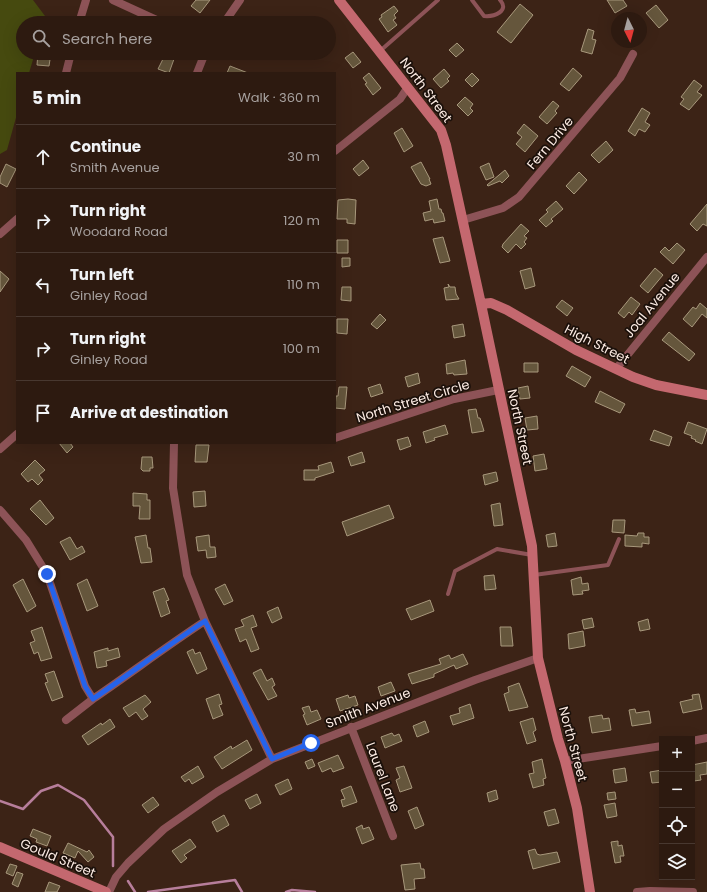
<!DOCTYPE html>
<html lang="en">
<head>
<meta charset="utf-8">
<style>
  :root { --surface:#2d1a10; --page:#352319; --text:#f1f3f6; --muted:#a7a19f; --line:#483830 }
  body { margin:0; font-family:Poppins,sans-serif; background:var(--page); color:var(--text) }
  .controls { position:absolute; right:12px; bottom:12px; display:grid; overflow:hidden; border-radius:0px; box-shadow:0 4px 16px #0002 }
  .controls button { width:36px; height:36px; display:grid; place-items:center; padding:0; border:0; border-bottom:1px solid var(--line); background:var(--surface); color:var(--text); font:20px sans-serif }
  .compass { position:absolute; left:611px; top:12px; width:36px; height:36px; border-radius:50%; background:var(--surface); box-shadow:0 4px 16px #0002; rotate:174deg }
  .stop { position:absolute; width:12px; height:12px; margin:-9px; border:3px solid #2563eb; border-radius:50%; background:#fff }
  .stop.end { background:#2563eb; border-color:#fff; box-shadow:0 1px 4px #0008 }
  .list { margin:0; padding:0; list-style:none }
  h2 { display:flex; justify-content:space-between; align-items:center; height:52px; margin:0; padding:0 16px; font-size:17px }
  h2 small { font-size:13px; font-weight:400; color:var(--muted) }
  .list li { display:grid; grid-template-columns:26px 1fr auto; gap:12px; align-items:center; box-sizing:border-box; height:64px; padding:0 16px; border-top:1px solid var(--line) }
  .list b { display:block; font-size:15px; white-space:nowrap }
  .list p { margin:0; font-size:13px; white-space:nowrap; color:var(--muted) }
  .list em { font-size:13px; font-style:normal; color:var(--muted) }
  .icon { flex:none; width:22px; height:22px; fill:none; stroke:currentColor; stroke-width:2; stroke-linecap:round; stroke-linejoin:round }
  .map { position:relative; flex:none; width:707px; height:892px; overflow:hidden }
  .search { position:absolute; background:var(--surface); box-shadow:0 4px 16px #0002; left:16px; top:16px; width:320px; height:44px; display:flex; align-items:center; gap:10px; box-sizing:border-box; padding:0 14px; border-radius:22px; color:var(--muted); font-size:15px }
  .panel { position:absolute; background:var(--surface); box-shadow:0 4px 16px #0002; left:16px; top:72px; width:320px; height:372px; border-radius:0px }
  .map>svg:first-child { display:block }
  .green { fill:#464a0f }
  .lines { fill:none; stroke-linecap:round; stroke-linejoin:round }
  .stream { stroke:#b77e9b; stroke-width:2.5 }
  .building { fill:#65563c; stroke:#a8987c }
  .lane { stroke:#8d5357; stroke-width:4 }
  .street { stroke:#8d5357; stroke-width:8 }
  .secondary { stroke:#c4686f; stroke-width:10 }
  .route { stroke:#2563eb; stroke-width:5 }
  .labels { text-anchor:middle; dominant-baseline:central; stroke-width:3.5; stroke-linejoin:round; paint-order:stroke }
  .street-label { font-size:13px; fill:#fcebe3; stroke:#1b100a }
</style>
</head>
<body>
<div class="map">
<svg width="707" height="892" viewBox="0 0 707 892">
  <rect width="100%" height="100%" fill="#3c2316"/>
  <path class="green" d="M0,0H33L45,16L43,23H23V53H35L29,73H17V114L7,150L0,154Z"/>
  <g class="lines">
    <path class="stream" d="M0,801L23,809L41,791L58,785L84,800L113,837V866
      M128,881L135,892
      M148,892L235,880L242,892
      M286,892L292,890L315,892"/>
  </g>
  <path class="building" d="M196,0H210L200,13L191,6Z
    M607,0H623L627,6L615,13Z
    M520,4L533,15L511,43L497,32Z
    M656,5L668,20L659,28L646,13Z
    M394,6L398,11L394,15L396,18L393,20L397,25L388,32L379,19L382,17L381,15Z
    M588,29L594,31L592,39L596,40L592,54L581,51Z
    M457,43L464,50L456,57L449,50Z
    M353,52L361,62L353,68L345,58Z
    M38,53H51L49,66L37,65Z
    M166,53H173L171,58L174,59L169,73L158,69Z
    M230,66L248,73H227Z
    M573,68L582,76L569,91L560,84Z
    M444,69L450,76L447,79L449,81L441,88L433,79Z
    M369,73L381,88L373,95L365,84L367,83L363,78Z
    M472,73L479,80L472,87L465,80Z
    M694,80L702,86L697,92L702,95L689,110L680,104L684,99L681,97Z
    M465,97L473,104L470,108L473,111L468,116L457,105Z
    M553,101L559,106L555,111L557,113L547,124L539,117Z
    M642,108L650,113L645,122L650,125L645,132L639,129L635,136L628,131Z
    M524,124L538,136L525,152L516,144L522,137L517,133Z
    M402,128L413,146L404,152L394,133Z
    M606,141L613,150L599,163L591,155Z
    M363,160L369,168L359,176L353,169Z
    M421,162L430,179H429L431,184L426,186L421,184L411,167Z
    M489,163L494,177L486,180L480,167Z
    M6,164L16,169L7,187L0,183V177Z
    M505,170L509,176L502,183L500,181L488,186L487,185Z
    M579,172L587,180L574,194L566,186Z
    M348,199L356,200L355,224L347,223V219H337L338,200Z
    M437,199L439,209H441L442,213H443L445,221L434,223L433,219L425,221L423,213L431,211L429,201Z
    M556,201L563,209L551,219L553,221L546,227L539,220L548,212L546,210Z
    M707,204V226L703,224L697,231L690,224Z
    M521,224L529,231L524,236L527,238L524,242L526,244L521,249L516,244L508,253L502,247L503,244Z
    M443,237L450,261L440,263L433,239Z
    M337,240H348V253H337Z
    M677,243L685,250L673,264L660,252L665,247L669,251Z
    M342,258H350V266L342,267Z
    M531,268L535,286L525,289L520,271Z
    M655,268L663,275L648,293L640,286Z
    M0,271L9,279L0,292Z
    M448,284L450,287H455L456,294L459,299L446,300L444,288L449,287Z
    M342,287H351V301L341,300Z
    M631,297L640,304L632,315L629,312L624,318L618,313Z
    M562,300L573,308L567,316L556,307Z
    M700,303L707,309V318L702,314L692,327L683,319L693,307L696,309Z
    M380,314L386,320L377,329L371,324Z
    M337,319H348L347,334L337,333Z
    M463,324L465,336L454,338L452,326Z
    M669,332L695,354L689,361L662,340Z
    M465,360L467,374L454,375L453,373L447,374L446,364Z
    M524,363H538V372H524Z
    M572,366L591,377L585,387L566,376Z
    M418,373L420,383L408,387L405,377Z
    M380,384L383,393L371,397L368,388Z
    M528,386L530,398L520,399L518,388Z
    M339,387H347L345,409L335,408L336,396H338Z
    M600,391L625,404L620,413L595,402Z
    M476,409L478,418H480L484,431L472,433L468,410Z
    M537,416L538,429L527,430L525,418Z
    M688,422L707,429L702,444L695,441L696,440L691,438L692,436L684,433Z
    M445,425L448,434L434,438L435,440L426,443L423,432Z
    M654,430L672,437L669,446L650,440Z
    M408,437L411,446L400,450L397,440Z
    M59,443H70L73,447L67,453Z
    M196,445H209L207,462H195Z
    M362,452L365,462L351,466L348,457Z
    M544,454L547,469L535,471L533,456Z
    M142,457H152L153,468H150V471H143L141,469Z
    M35,460L45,470L39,475L43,480L38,485L32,479L28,482L21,474Z
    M331,462L334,472L315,478V480H304V470H319L318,466Z
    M496,472L498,481L485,485L483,475Z
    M205,491L206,506L194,507L193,492Z
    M133,493L147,494V500H150V519H139L140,506H133Z
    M40,500L54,518L46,525L30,509Z
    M500,503L503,525L494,526L491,505Z
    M389,505L394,518L347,536L342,522Z
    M613,520H625L624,533L612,532Z
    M555,533L557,546L548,547L546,535Z
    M638,533H644V537H649V544L642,543V547L625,546V535L637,536Z
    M146,535L148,548H150L152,562L141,563L135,537Z
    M209,535L210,547H215L216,557L207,558L206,550L198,551L196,537Z
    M70,537L77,549L82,546L85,552L70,560L60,542Z
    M494,575L496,589L485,590L484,576Z
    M581,577L582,584L588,583L589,590L582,591L583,594L573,595L571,580Z
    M23,579L36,606L27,612L13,585Z
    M87,579L98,606L87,611L77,584Z
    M225,584L233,601L224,605L215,589Z
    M164,588L169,600L166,601L170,613L161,617L153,592Z
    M430,600L434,611L411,620L406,609Z
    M278,607L282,618L272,623L267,612Z
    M253,615L257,626L251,628L259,649L251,652L246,639L240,642L235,629L244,626L241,620Z
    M592,618L594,627L584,629L582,620Z
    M648,619L650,629L640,631L638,622Z
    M42,627L52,658L41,661L38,652L34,654L30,643L35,641L31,631Z
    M500,627H511L513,646H501Z
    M583,631L585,646L569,649L568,634Z
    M108,648V651L118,648L120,657L106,661L107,666L97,668L94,652Z
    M193,649L195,654L200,652L207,669L197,674L187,652Z
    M463,654L468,664L456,669L454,665L434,674V677L412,684L408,674L441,664L439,659L449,655L451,659Z
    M261,669L267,681L272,678L275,685L272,687L277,696L268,700L253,673Z
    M54,671L63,697L52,701L45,683L48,682L45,674Z
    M391,682L395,691L381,696L378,687Z
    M519,683L528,707L509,711L504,694L509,692L508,687Z
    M219,694L222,704L219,705L223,715L213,719L206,699Z
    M699,694L702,709L683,713L680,702L693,699L692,695Z
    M145,695L151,702L143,709L148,716L142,720L136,712L129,717L123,708Z
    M348,695L349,698L355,696L358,705L340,711L336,699Z
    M470,704L474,718L453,725L450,716L460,713L459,708Z
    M309,706L311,712L317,710L321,719L307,725L303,715L305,714L302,708Z
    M635,709L636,713L649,711L651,723L632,726L629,710Z
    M602,715L603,719L609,718L611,730L592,733L589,717Z
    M533,718L536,730L533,732L536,741L527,744L520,722Z
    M110,719L115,727L88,745L82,736L101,723L102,725Z
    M425,721L429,732L417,737L413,726Z
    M392,733L394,736L399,734L402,741L385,748L381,737Z
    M247,740L252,750L222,769L214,757L231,746L232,749Z
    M338,755L344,768L333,772L331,768L322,772L318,763Z
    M312,759L315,766L308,769L305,762Z
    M542,759L546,778L543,779L544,785L533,788L529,774L534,773L532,762Z
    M707,762V774L700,775L701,780L694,781L692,765Z
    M198,766L204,777L192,784L189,779L185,782L181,777Z
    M404,766L412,788L400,792L396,780L400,778L396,768Z
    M625,768L627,781L615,783L613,770Z
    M662,770V782L652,783L650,772Z
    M288,779L292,789L280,795L275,785Z
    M351,786L357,802L343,807L341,800L345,799L341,790Z
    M496,790L498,799L489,802L487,793Z
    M615,792L616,799L608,800L607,793Z
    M257,794L261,803L250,809L245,800Z
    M153,797L159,805L148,813L142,805Z
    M615,803L617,816L607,818L604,805Z
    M417,807L424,825L415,829L408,811Z
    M555,809L559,823L548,826L544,812Z
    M224,815L229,825L217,832L212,822Z
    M362,825L363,829L369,827L374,839L362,844L356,828Z
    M33,829L51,836L47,846L36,842L37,839L30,836Z
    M190,839L196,847L184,855L187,858L181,863L172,851Z
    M618,841V846L622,845L624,856H620L621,862L615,863L611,842Z
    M68,843L87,852L89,850L94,857L88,862L78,851L75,858L63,853Z
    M535,849L537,854L540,855L557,852L560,862L533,869L528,851Z
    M420,863L421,869H424L425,878L414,879L415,889L405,890L401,865Z
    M10,864L17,866L13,876L6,873Z
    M17,872L23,874L18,887L12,884Z
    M49,882L60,886L57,892H45Z"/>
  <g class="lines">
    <path class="lane" d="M472,0L484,16C494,17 510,11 500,0
      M380,51L438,0
      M534,575L608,565L619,539
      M448,594L455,571L497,549L532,555"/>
    <path class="street" d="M113,0L163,23
      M79,23L86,0
      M224,23L240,0
      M66,73L71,53
      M197,73L205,53
      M335,151L400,99L408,87
      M463,220L503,208L519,197L620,78L633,54
      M0,234L17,219
      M616,369L707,257
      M335,438L454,399L498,390
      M174,443L173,488L187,575L205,621L272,759
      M0,449L17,434
      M0,510L26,540L47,574L85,686L93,699C131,673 167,646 205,621
      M66,720L93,699
      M351,727L393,836
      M692,741L707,738
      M565,761L662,746
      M109,892L116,877L128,863L164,829L217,792L272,759L475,680L538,658
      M637,892L650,891L693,892"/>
    <path class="secondary" d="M339,0L441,130L446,145L481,304L532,546L538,658L558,739L565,761L577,808L590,892
      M481,304L491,303L507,310L576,350L633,377L656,385L707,395
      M0,847L106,892"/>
  </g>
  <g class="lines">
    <path class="route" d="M47,574L85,686L93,699C131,673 167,646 205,621L272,759L311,743"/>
  </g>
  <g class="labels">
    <g class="street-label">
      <text transform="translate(426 90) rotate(53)">North Street</text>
      <text transform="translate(550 143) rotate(-50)">Fern Drive</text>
      <text transform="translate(652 305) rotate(-51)">Joal Avenue</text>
      <text transform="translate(597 344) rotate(27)">High Street</text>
      <text transform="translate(413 401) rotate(-17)">North Street Circle</text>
      <text transform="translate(520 427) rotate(78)">North Street</text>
      <text transform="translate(368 708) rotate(-21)">Smith Avenue</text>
      <text transform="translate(573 744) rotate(75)">North Street</text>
      <text transform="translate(383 777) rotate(69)">Laurel Lane</text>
      <text transform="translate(58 858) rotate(23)">Gould Street</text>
    </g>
  </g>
</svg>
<div class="controls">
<button>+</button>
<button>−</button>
<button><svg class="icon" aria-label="locate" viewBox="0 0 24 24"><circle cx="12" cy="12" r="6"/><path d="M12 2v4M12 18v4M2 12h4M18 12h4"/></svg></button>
<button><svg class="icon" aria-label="layers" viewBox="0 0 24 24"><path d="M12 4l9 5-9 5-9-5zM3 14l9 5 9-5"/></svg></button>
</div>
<svg class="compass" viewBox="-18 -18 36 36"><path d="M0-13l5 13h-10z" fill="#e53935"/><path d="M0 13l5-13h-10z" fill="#a7a19f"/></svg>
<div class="stop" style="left:311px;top:743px"></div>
<div class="stop end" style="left:47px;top:574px"></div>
<div class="search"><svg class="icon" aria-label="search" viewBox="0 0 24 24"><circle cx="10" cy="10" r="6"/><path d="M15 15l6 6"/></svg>Search here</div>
<section class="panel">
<h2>5 min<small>Walk · 360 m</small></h2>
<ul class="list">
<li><svg class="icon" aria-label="ahead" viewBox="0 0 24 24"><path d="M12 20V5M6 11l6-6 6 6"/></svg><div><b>Continue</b><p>Smith Avenue</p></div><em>30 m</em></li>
<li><svg class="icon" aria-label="right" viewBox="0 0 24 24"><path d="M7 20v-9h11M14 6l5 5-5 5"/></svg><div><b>Turn right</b><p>Woodard Road</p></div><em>120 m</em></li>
<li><svg class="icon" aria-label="left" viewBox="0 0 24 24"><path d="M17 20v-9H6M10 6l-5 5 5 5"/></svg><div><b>Turn left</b><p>Ginley Road</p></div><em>110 m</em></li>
<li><svg class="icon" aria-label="right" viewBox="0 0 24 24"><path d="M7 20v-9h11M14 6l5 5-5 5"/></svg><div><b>Turn right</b><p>Ginley Road</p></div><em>100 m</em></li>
<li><svg class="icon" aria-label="arrive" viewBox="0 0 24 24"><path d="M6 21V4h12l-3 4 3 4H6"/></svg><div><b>Arrive at destination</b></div></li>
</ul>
</section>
</div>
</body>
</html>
